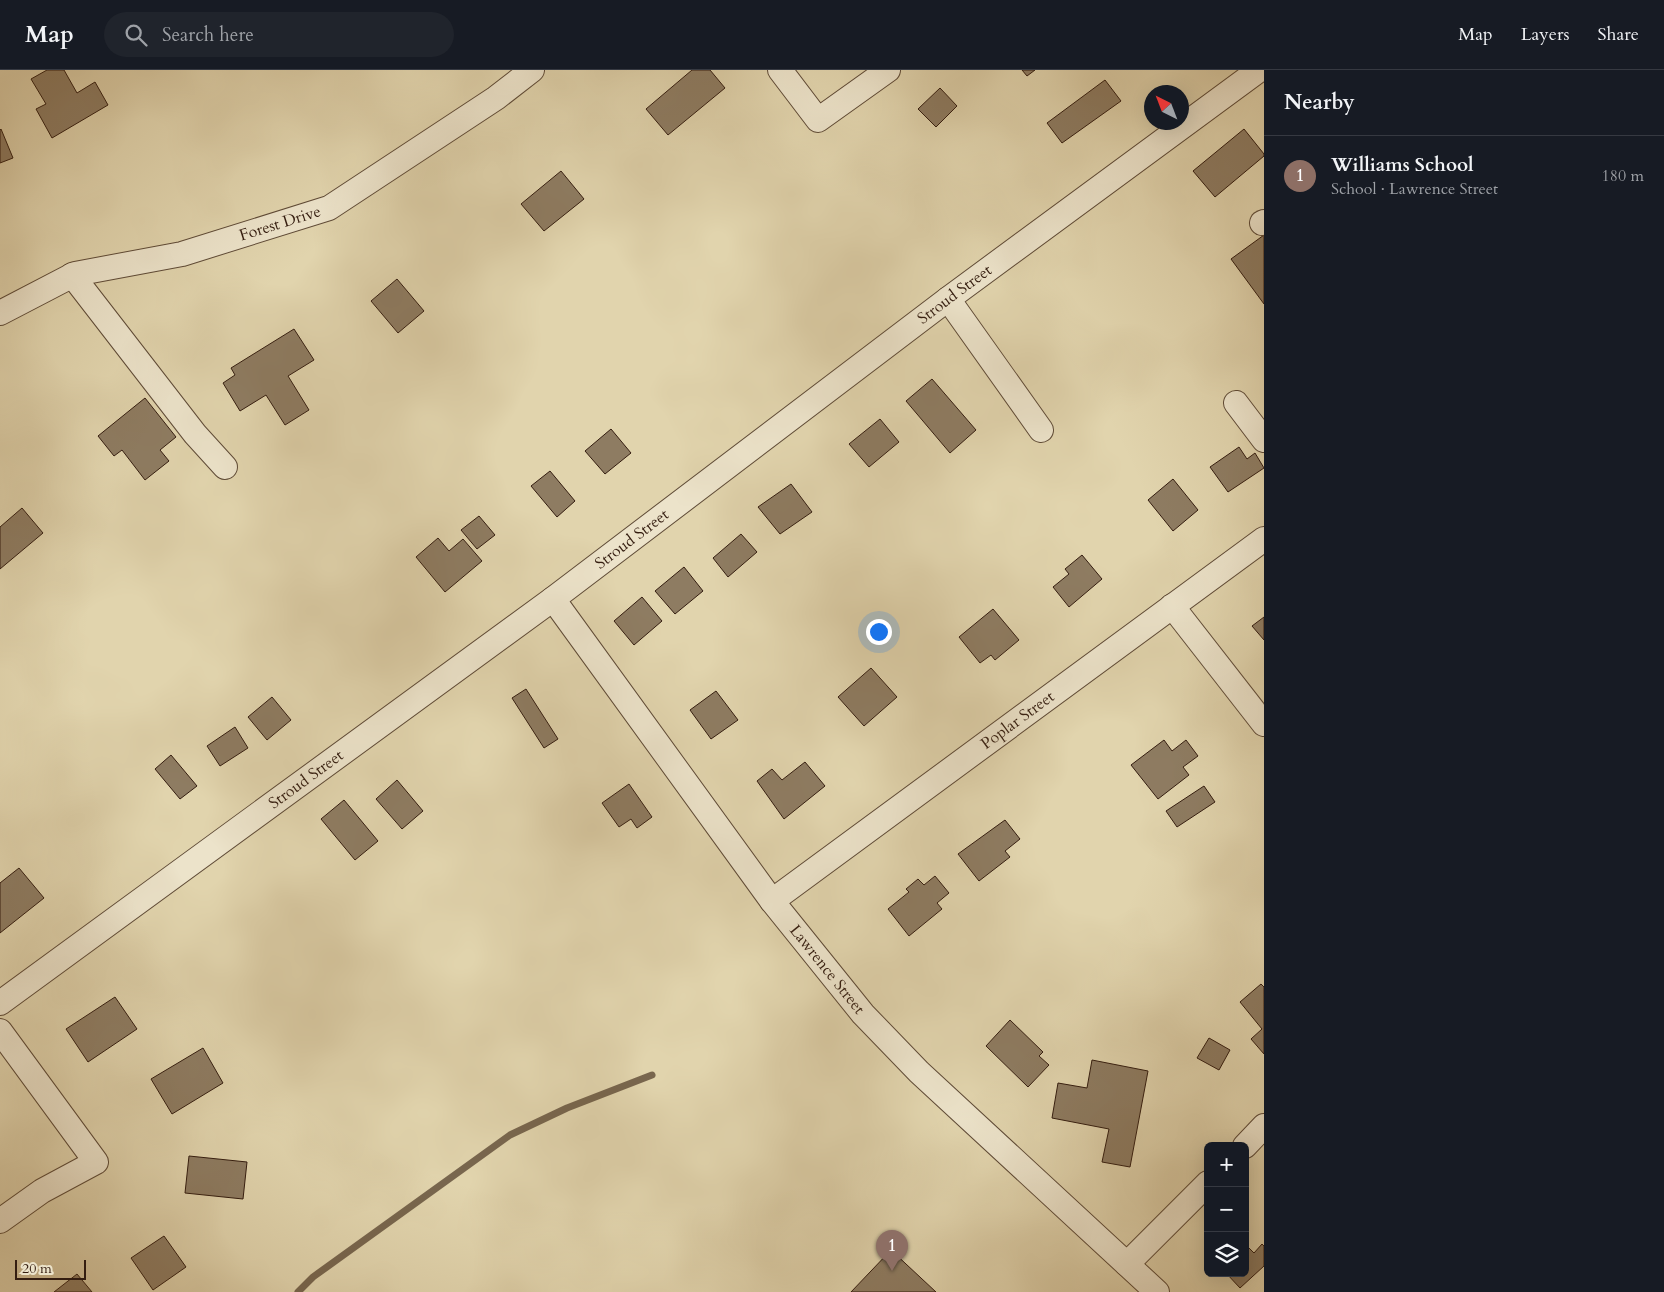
<!DOCTYPE html>
<html lang="en">
<head>
<meta charset="utf-8">
<style>
  :root { --surface:#171b24; --page:#20242c; --text:#f1f3f6; --muted:#9ea1a6; --line:#363941; --accent:#d93025 }
  body { margin:0; font-family:Cardo,serif; background:var(--page); color:var(--text) }
  .controls { position:absolute; right:15px; bottom:15px; display:grid; overflow:hidden; border-radius:8px; box-shadow:0 5px 20px #0002 }
  .controls button { width:45px; height:45px; display:grid; place-items:center; padding:0; border:0; border-bottom:1px solid var(--line); background:var(--surface); color:var(--text); font:25px sans-serif }
  .compass { position:absolute; left:1144px; top:15px; width:45px; height:45px; border-radius:50%; background:var(--surface); box-shadow:0 5px 20px #0002; rotate:318deg }
  .scale { position:absolute; left:15px; bottom:12px; width:71px; box-sizing:border-box; padding-left:5px; border:2px solid #341d10; border-top:0; font-size:14px; line-height:18px; white-space:nowrap; color:#341d10; -webkit-text-stroke:4px #ece3ca; paint-order:stroke }
  .you { position:absolute; left:878px; top:561px; width:18px; height:18px; margin:-12px; border:4px solid #fff; border-radius:50%; background:#1a73e8; box-shadow:0 0 0 8px #1a73e833 }
  .badge { display:grid; place-items:center; width:32px; height:32px; border-radius:50%; background:var(--accent); color:#fff; font-size:16px; font-weight:700 }
  .pin { position:absolute; translate:-50% -41px; filter:drop-shadow(0 1px 2px #0008) }
  .pin::after { content:''; position:absolute; top:26px; width:18px; height:15px; background:inherit; clip-path:polygon(0 0,100% 0,50% 100%) }
  .list { margin:0; padding:0; list-style:none }
  h2 { display:flex; justify-content:space-between; align-items:center; height:65px; margin:0; padding:0 20px; font-size:21px }
  h2 small { font-size:16px; font-weight:400; color:var(--muted) }
  .list li { display:grid; grid-template-columns:32px 1fr auto; gap:15px; align-items:center; box-sizing:border-box; height:80px; padding:0 20px; border-top:1px solid var(--line) }
  .list b { display:block; font-size:19px; white-space:nowrap }
  .list p { margin:0; font-size:16px; white-space:nowrap; color:var(--muted) }
  .list em { font-size:16px; font-style:normal; color:var(--muted) }
  .icon { flex:none; width:28px; height:28px; fill:none; stroke:currentColor; stroke-width:2; stroke-linecap:round; stroke-linejoin:round }
  .map { position:relative; flex:none; width:1264px; height:1222px; overflow:hidden }
  header { display:flex; align-items:center; gap:30px; box-sizing:border-box; height:70px; padding:0 25px; background:var(--surface); border-bottom:1px solid var(--line) }
  header strong { font-size:24px }
  nav { display:flex; gap:28px; margin-inline-start:auto; font-size:18px }
  .search { width:350px; height:45px; background:var(--page); display:flex; align-items:center; gap:12px; box-sizing:border-box; padding:0 18px; border-radius:28px; color:var(--muted); font-size:19px }
  main { display:flex }
  aside { flex:1; background:var(--surface) }
  .map>svg:first-child { display:block }
  .lines { fill:none; stroke-linecap:round; stroke-linejoin:round }
  .stream { stroke:#78664e; stroke-width:7 }
  .building { fill:#8e7c62; stroke:#341d10 }
  .minor-casing { stroke:#5f4b37; stroke-width:26 }
  .minor { stroke:#ece3ca; stroke-width:24 }
  .labels { text-anchor:middle; dominant-baseline:central; stroke-width:5; stroke-linejoin:round; paint-order:stroke }
  .street-label { font-size:16px; fill:#341d10; stroke:#ece3ca }
</style>
</head>
<body>
<header>
<strong>Map</strong>
<div class="search"><svg class="icon" aria-label="search" viewBox="0 0 24 24"><circle cx="10" cy="10" r="6"/><path d="M15 15l6 6"/></svg>Search here</div>
<nav><a>Map</a><a>Layers</a><a>Share</a></nav>
</header>
<main>
<div class="map">
<svg width="1264" height="1222" viewBox="0 0 1264 1222">
  <rect width="100%" height="100%" fill="#e1d4ad"/>
  <filter id="stains"><feTurbulence type="fractalNoise" baseFrequency=".004" numOctaves="4"/><feColorMatrix values="0 0 0 0 .2 0 0 0 0 .09 0 0 0 0 .02 0 0 0 .5 -.17"/></filter>
  <radialGradient id="worn" r=".72"><stop offset=".6" stop-color="#630" stop-opacity="0"/><stop offset="1" stop-color="#630" stop-opacity=".3"/></radialGradient>
  <g class="lines">
    <path class="stream" d="M298,1222L313,1207L510,1065L567,1038L652,1005"/>
  </g>
  <path class="building" d="M47,0H64L77,23L95,12L108,35L52,68L36,39L46,34L31,9Z
    M692,0H710L725,18L668,65L646,39Z
    M1022,0H1035L1027,6Z
    M1105,10L1121,31L1062,73L1047,53Z
    M940,18L957,36L936,57L918,39Z
    M1,59L13,88L0,93V60Z
    M1244,59L1264,84V86L1215,127L1193,101Z
    M561,101L584,129L544,161L521,134Z
    M1264,165V234L1231,189Z
    M397,209L424,241L398,263L371,231Z
    M294,259L314,290L288,306L309,340L285,355L266,325L240,341L223,313L235,305L231,298Z
    M932,309L976,360L950,383L906,331Z
    M145,328L176,367L160,380L169,391L145,410L122,380L114,386L98,366Z
    M880,349L899,372L869,397L849,374Z
    M611,359L631,383L605,404L585,381Z
    M1239,377L1247,389L1255,383L1264,398L1228,422L1210,397Z
    M550,401L575,431L557,447L531,416Z
    M1173,409L1198,440L1173,461L1148,430Z
    M791,414L812,442L780,464L758,437Z
    M22,438L43,463L0,499V457Z
    M479,446L495,465L477,479L461,460Z
    M741,464L757,482L728,507L713,488Z
    M438,468L449,481L463,469L482,491L445,522L416,487Z
    M1082,485L1102,509L1069,537L1053,517L1069,504L1065,499Z
    M684,497L703,521L675,544L655,521Z
    M642,527L662,551L634,575L614,551Z
    M993,539L1019,570L995,590L991,585L980,593L959,567Z
    M1264,547V570L1252,556Z
    M871,598L897,627L864,656L838,627Z
    M526,619L558,669L544,678L512,628Z
    M716,621L738,650L711,669L690,640Z
    M272,627L291,650L267,670L248,647Z
    M235,657L248,678L220,696L207,676Z
    M1164,670L1172,681L1186,670L1198,686L1183,697L1189,705L1158,729L1131,695Z
    M171,685L197,716L180,729L155,699Z
    M805,692L825,716L784,749L757,711L772,699L782,710Z
    M397,710L423,741L402,759L376,729Z
    M629,714L652,747L637,758L631,749L619,757L602,733Z
    M1204,716L1215,732L1177,757L1166,741Z
    M344,730L378,771L355,790L321,749Z
    M1005,750L1020,769L1005,781L1010,787L979,811L958,784Z
    M19,798L44,828L0,863V813Z
    M935,806L949,823L937,833L942,839L909,866L888,839L909,822L906,819L918,809L924,815Z
    M1261,914L1264,917V984L1251,969L1262,959L1240,932Z
    M115,927L137,959L88,992L66,959Z
    M1010,950L1043,982L1039,986L1049,995L1028,1017L986,976Z
    M1209,968L1230,980L1219,1000L1197,988Z
    M203,978L223,1013L172,1044L151,1009Z
    M1092,990L1148,1001L1130,1097L1102,1092L1109,1059L1052,1048L1058,1013L1087,1018Z
    M189,1086L247,1092L243,1129L185,1123Z
    M164,1166L186,1197L153,1220L131,1188Z
    M1245,1174L1254,1183L1262,1174L1264,1176V1196L1240,1218L1226,1203H1245Z
    M891,1180L936,1222H851Z
    M77,1204L92,1222H54Z"/>
  <g class="lines">
    <defs>
      <g id="minor">
        <path d="M780,0L818,50L888,0"/>
        <path d="M1262,153L1264,152"/>
        <path d="M72,205L195,364L225,397"/>
        <path d="M948,229L1041,360"/>
        <path id="s1" d="M0,243L75,204L182,184L329,138L496,28L532,0"/>
        <path d="M1236,333L1264,370"/>
        <path id="s2" d="M553,529L772,831L863,944L919,1002L1157,1222"/>
        <path d="M1172,536L1264,654"/>
        <path id="s3" d="M772,831L1264,469"/>
        <path id="s4" d="M0,933L553,529L948,229L1259,0"/>
        <path d="M0,961L96,1092L42,1121L0,1151"/>
        <path d="M1245,1076L1264,1056"/>
        <path d="M1127,1194L1208,1113"/>
      </g>
    </defs>
    <use href="#minor" class="minor-casing"/>
    <use href="#minor" class="minor"/>
  </g>
  <g class="labels">
    <g class="street-label">
      <text stroke="none"><textPath href="#s1" startOffset="296">Forest Drive</textPath></text>
      <text stroke="none"><textPath href="#s4" startOffset="1189">Stroud Street</textPath></text>
      <text stroke="none"><textPath href="#s4" startOffset="784">Stroud Street</textPath></text>
      <text stroke="none"><textPath href="#s3" startOffset="305">Poplar Street</textPath></text>
      <text stroke="none"><textPath href="#s4" startOffset="379">Stroud Street</textPath></text>
      <text stroke="none"><textPath href="#s2" startOffset="461">Lawrence Street</textPath></text>
    </g>
  </g>
  <rect width="100%" height="100%" filter="url(#stains)"/>
  <rect width="100%" height="100%" fill="url(#worn)"/>
</svg>
<div class="controls">
<button>+</button>
<button>−</button>
<button><svg class="icon" aria-label="layers" viewBox="0 0 24 24"><path d="M12 4l9 5-9 5-9-5zM3 14l9 5 9-5"/></svg></button>
</div>
<svg class="compass" viewBox="-18 -18 36 36"><path d="M0-13l5 13h-10z" fill="#e53935"/><path d="M0 13l5-13h-10z" fill="#9ea1a6"/></svg>
<div class="scale">20 m</div>
<div class="you"></div>
<div class="pin badge" style="left:892px;top:1201px;background:#8d6e63">1</div>
</div>
<aside>
<h2>Nearby<small></small></h2>
<ul class="list">
<li><span class="badge" style="background:#8d6e63">1</span><div><b>Williams School</b><p>School · Lawrence Street</p></div><em>180 m</em></li>
</ul>
</aside>
</main>
</body>
</html>
